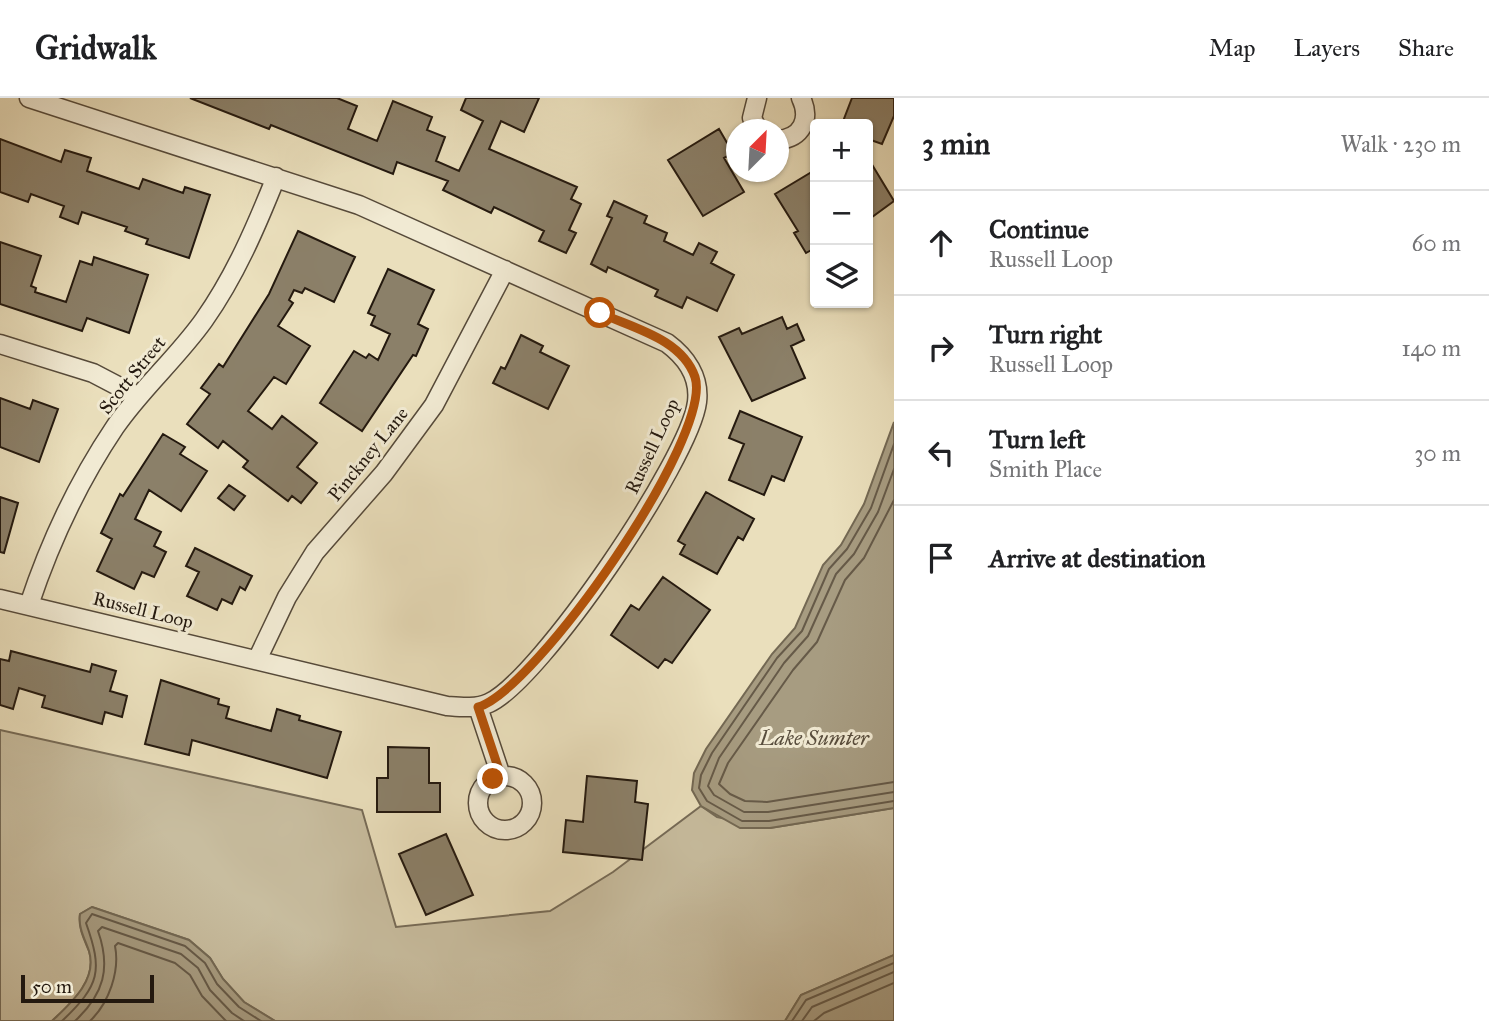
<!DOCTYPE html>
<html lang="en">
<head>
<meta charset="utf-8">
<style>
  :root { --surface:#fff; --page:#f2f2f2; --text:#202124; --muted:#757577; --line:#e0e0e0 }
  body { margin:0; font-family:"IM FELL Great Primer",serif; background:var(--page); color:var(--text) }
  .controls { position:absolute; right:21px; top:21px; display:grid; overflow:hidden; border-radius:7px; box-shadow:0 2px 5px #0004 }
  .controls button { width:63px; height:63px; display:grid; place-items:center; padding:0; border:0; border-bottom:2px solid var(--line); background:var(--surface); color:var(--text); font:35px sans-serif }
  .compass { position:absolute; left:726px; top:21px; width:63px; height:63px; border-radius:50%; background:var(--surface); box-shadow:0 2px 5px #0004; rotate:24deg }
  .scale { position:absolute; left:21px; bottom:18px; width:133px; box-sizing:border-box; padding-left:7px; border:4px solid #24190f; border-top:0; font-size:19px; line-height:24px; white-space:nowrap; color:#24190f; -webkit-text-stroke:5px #f1ead3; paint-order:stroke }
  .stop { position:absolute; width:21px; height:21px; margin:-16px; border:5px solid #b45309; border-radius:50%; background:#fff }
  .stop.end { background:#b45309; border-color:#fff; box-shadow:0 2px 7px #0008 }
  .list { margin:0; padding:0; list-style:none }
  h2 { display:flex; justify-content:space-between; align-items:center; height:91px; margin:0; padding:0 28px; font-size:30px }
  h2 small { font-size:23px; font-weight:400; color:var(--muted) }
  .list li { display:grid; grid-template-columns:46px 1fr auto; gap:21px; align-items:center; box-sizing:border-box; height:105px; padding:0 28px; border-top:2px solid var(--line) }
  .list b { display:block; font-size:26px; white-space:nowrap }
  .list p { margin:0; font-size:23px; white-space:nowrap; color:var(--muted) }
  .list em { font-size:23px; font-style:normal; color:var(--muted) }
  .icon { flex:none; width:38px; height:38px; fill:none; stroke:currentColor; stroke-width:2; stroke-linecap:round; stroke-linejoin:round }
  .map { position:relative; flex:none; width:894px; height:923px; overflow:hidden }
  header { display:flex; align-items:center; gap:42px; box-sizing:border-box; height:98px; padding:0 35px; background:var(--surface); border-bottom:2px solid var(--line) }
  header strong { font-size:33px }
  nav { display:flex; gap:38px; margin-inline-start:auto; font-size:24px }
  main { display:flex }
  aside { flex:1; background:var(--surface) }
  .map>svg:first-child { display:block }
  .green { fill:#c8bd9f; stroke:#766b57; stroke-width:2 }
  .water { fill:#a79c81; stroke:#736853; stroke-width:2 }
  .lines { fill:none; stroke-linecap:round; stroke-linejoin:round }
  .shore { stroke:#665a48; stroke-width:2 }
  .building { fill:#8b8069; stroke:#24190f; stroke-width:2 }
  .street-casing { stroke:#564a3a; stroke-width:21 }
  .street { stroke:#f1ead3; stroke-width:18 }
  .route { stroke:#b45309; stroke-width:9 }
  .labels { text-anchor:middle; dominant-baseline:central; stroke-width:6; stroke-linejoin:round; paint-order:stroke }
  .street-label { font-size:19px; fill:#24190f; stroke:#f1ead3 }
  .water-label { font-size:21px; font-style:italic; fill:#584d3d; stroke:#f1ead3 }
</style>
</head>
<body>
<header>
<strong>Gridwalk</strong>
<nav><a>Map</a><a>Layers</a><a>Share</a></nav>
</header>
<main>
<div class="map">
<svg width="894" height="923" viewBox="0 0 894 923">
  <rect width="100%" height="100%" fill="#eadfbc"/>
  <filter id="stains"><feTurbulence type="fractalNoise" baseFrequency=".00286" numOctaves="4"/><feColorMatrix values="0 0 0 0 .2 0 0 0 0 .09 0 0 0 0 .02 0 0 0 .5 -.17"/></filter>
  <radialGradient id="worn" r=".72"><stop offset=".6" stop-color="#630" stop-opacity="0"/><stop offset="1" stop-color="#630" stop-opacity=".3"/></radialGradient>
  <path class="green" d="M0,632L362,712L396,829L550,813L613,774L701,708L717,719L770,730L894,710V857L801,897L785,923H275L244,904L223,881L210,860L189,842L92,809L80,816C78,830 84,841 89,853C98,882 70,906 52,923H0Z"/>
  <path class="water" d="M894,324V710L770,730H740L701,708L692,692L694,675L706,651L772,556L795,530L823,467L841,447L864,406Z
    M92,809L189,842L210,860L223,881L244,904L275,923H52C70,906 98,882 89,853C85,841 78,830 80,816Z
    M894,857V923H785L801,897Z"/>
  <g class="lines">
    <path class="shore" d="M894,346L871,410L847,451L829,471L802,533L777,560L712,655L701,677L699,690L707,703L742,723H769L894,703
      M894,371L878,414L854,456L836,476L808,538L784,565L719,660L708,688L714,697L744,714H768L894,694
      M894,402L864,460L845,482L817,544L793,572L728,665L719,686L730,696L745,703L767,704L894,684
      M62,923C100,887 103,873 86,825L92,816L185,848L205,865L217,886L239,909L261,923
      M75,923C104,896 111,870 98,833L102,829L181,856L198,870L210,892L232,915L244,923
      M90,923C109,905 120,873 115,848L118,845L175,865L190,877L202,898L226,923
      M792,923L806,902L894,865
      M802,923L812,909L894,874
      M814,923L824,915L894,885"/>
  </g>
  <path class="building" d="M190,0H337L357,8L348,31L377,43L393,3L432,19L427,32L445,39L436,63L459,73L483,23L461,12L466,0H539L524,34L501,23L489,51L577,89L571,101L581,106L569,132L576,135L566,155L539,143L544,133L494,109L491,115L443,92L448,83L397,64L393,76L271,27L269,31Z
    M852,0H894V18L882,46L868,41V26H842Z
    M719,31L733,55L724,60L744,94L703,118L668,62Z
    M0,41L61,64L65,52L91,60L87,73L139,91L143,81L183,95L185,89L210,97L189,160L146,146L148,141L125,133L127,129L82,114L78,126L60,119L64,108L31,96L28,104L0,94Z
    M868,60L894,103L868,122Z
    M815,72V150L806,155L794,135L798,133L775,96Z
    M614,103L647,118L644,125L667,135L664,143L693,157L699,145L717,154L711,165L734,177L717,213L687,199L682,210L655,198L658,192L608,169L606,174L591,166L612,120L607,118Z
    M298,133L355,159L334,204L305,190L302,195L294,192L289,202L293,205L278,228L310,248L286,286L274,279L248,313L272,331L282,318L317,345L297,369L317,385L301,405L292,398L288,403L243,369L248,363L223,343L218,350L187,326L210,296L201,290L219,266L223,269L269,196Z
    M0,144L41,158L31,188L36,190L35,194L66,204L80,163L92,167L94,159L148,177L129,235L87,220L82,233L0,206Z
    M388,171L434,192L418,226L428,231L416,258L413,257L362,333L320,305L354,253L366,260L369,256L378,262L390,236L371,227L375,218L368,215Z
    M782,219L787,231L797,226L804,242L791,248L805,280L752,303L719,239L739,230L742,236Z
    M521,237L543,248L540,254L569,268L548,311L493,285L501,269L505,271Z
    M0,300L30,311L33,302L58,311L39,364L0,349Z
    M740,313L802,339L784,383L772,378L764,397L729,382L744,346L729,340Z
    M163,336L185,349L180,356L207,373L181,413L149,392L135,421L161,434L154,448L166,454L154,479L142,474L134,491L97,473L112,441L101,435L120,396L123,398Z
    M229,387L245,398L234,412L218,400Z
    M706,394L754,421L743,442L738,439L717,476L680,456L685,447L678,443Z
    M0,399L18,405L4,455L0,454Z
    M195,450L252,478L245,492L240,489L232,506L222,501L217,512L187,498L199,474L186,468Z
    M663,479L710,512L672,565L665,561L658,570L611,537L631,507L639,512Z
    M11,553L90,574L92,566L116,573L110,593L127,598L122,619L105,614L102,626L42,609L45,598L19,590L13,611L0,607V561L9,563Z
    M161,582L219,601L218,606L229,609L226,620L271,633L277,611L300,618L299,622L341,634L327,680L192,642L189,657L145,646Z
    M388,649L429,650V685H440V714H377V680H388Z
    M587,678L637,683L635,704L648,706L642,762L563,754L566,722L583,724Z
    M446,736L473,797L426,817L399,756Z"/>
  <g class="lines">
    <defs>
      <path id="street" d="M757,0L752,20L758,32
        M778,42C802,40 811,21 801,0
        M0,246L93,275L137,298
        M0,501L447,608C460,609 476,611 489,605C540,582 690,361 697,304C700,279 686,259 667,245L359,107L29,0
        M29,507C50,444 78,384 115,329C141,291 177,260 204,222C235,178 256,129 276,79
        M257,562L287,499L315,454L384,375L434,307L505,172
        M478,609L501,678
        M478 705a27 27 0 1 1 54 0a27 27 0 1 1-54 0Z"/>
    </defs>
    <use href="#street" class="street-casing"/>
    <use href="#street" class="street"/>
  </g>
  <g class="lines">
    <path class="route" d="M493,681L501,678L478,609C536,592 714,338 695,279C682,241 633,230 600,215"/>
  </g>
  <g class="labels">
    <g class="street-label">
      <text transform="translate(132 277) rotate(-51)">Scott Street</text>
      <text transform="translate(652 348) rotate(-65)">Russell Loop</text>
      <text transform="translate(368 356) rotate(-51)">Pinckney Lane</text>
      <text transform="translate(143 512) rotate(14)">Russell Loop</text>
    </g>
    <g class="water-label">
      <text x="814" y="640">Lake Sumter</text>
    </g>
  </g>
  <rect width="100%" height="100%" filter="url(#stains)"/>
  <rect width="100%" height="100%" fill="url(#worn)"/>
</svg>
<div class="controls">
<button>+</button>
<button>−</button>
<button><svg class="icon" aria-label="layers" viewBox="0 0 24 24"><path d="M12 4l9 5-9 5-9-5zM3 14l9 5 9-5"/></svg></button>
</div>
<svg class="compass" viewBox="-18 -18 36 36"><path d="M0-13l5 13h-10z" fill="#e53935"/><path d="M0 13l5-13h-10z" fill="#757577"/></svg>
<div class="scale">50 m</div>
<div class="stop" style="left:600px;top:215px"></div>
<div class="stop end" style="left:493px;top:681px"></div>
</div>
<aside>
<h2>3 min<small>Walk · 230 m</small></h2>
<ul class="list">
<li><svg class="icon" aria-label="ahead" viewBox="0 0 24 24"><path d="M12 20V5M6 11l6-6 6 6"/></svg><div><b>Continue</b><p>Russell Loop</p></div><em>60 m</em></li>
<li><svg class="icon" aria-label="right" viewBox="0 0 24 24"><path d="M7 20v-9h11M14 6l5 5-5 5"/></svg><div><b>Turn right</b><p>Russell Loop</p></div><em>140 m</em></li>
<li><svg class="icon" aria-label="left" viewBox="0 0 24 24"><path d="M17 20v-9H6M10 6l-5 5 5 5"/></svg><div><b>Turn left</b><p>Smith Place</p></div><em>30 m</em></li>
<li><svg class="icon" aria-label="arrive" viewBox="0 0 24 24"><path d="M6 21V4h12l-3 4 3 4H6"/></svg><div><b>Arrive at destination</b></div></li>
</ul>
</aside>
</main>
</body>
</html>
